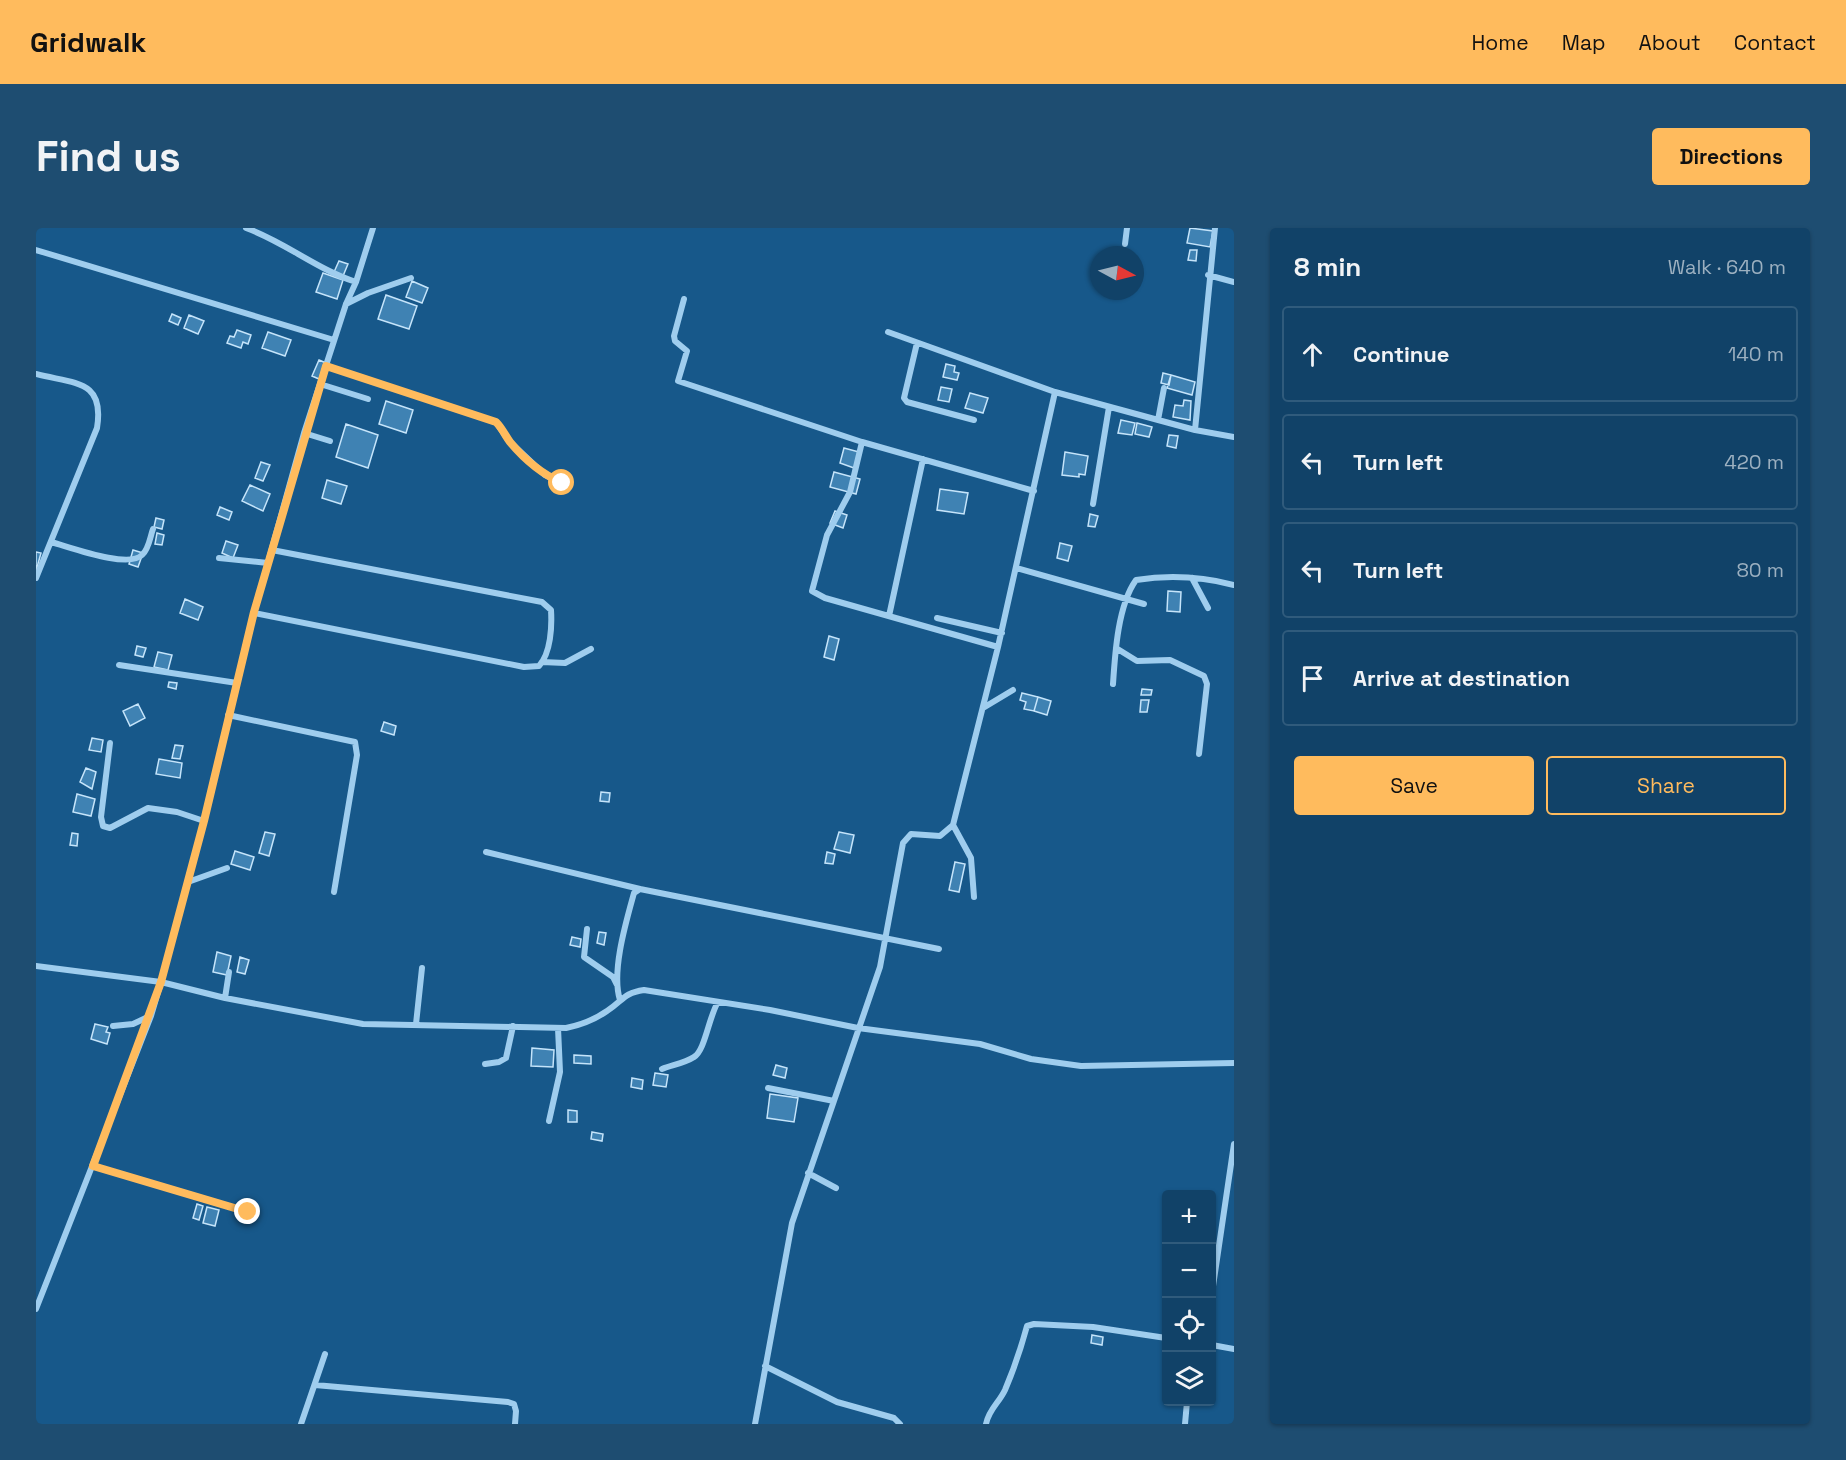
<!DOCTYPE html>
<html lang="en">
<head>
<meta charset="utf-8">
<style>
  :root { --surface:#114268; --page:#1e4d71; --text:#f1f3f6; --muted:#9cb0c0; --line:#305b7c; --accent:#ffbb5d }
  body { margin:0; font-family:"Space Grotesk",sans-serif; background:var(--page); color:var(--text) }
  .controls { position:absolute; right:18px; bottom:18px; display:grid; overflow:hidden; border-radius:6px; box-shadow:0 2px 4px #0004 }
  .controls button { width:54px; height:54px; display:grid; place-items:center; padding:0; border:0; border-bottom:2px solid var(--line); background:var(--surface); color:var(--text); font:30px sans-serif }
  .compass { position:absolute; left:1054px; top:18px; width:54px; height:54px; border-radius:50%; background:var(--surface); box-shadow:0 2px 4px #0004; rotate:97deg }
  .stop { position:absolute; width:18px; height:18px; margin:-14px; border:4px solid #ffbb5d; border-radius:50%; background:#fff }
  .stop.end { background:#ffbb5d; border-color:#fff; box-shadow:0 2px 6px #0008 }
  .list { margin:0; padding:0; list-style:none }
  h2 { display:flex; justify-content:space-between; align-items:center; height:78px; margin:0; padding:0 24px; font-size:26px }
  h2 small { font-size:20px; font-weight:400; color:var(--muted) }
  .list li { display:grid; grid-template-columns:39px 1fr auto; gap:18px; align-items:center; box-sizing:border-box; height:96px; margin:0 12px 12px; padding:0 12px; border:2px solid var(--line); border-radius:6px }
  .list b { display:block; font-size:22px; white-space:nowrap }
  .list em { font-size:20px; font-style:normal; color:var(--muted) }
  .actions { display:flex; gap:12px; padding:18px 24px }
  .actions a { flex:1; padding:14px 0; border:2px solid var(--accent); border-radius:6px; text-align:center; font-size:21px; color:var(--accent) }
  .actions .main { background:var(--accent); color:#111 }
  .icon { flex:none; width:33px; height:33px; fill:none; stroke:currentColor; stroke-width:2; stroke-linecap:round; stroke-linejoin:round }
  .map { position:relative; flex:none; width:1198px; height:1196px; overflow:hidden; border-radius:6px }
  header { display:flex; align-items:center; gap:36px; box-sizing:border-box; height:84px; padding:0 30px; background:var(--accent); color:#111 }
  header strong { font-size:28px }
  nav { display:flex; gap:33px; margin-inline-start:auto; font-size:21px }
  .intro { display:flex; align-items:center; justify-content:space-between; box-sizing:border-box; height:144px; padding:0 36px }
  h1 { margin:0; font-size:42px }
  .button { padding:15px 27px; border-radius:6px; background:var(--accent); color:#111; font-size:21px; font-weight:700 }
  main { display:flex; gap:36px; padding:0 36px }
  aside { flex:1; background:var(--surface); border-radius:6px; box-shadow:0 2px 4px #0004 }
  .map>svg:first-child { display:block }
  .building { fill:#3f82b3; stroke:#c5e4fa; stroke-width:1.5 }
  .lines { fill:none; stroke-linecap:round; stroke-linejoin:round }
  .street { stroke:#9fcdee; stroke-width:6 }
  .route { stroke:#ffbb5d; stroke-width:8 }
</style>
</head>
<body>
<header>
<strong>Gridwalk</strong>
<nav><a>Home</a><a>Map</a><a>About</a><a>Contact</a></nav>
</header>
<div class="intro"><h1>Find us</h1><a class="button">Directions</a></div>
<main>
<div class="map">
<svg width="1198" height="1196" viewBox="0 0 1198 1196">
  <rect width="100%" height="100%" fill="#17588a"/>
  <path class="building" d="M1154,0L1177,3L1174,19L1151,15Z
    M1154,22H1161L1160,33L1152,32Z
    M303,33L312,36L307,48L298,44Z
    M287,45L307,52L301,71L280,64Z
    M376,53L392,60L386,75L370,69Z
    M350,67L381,78L373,101L342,91Z
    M136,86L145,90L142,97L133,93Z
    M153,87L168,93L162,106L148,100Z
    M201,102L215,107L212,116L207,114L205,120L191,115L194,108L198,109Z
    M232,104L255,112L249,128L226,120Z
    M283,132L290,135L283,151L276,148Z
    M910,136L919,138L918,144L923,145L921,152L907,149Z
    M1127,145L1135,147L1133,157L1125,155Z
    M1135,147L1159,154L1156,167L1131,160Z
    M905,159L916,161L913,174L902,172Z
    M934,165L952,170L947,185L929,180Z
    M1148,172L1155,173L1154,192L1137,189L1139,177L1147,178Z
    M350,173L377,182L370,205L343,196Z
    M1085,192L1099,195L1096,207L1082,205Z
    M1101,195L1116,199L1113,209L1099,206Z
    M310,196L342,207L332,240L300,229Z
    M1133,207L1142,208L1140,220L1131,218Z
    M808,220L823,224L818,240L804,235Z
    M1029,224L1052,228L1049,247L1043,246V249L1026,247Z
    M225,234L234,237L227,253L219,250Z
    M798,244L824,251L820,266L794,259Z
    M291,252L311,258L305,276L286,270Z
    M214,257L234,266L227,283L206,273Z
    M904,261L932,265L928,286L901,282Z
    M184,279L196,284L193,292L181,287Z
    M799,283L811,287L807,300L794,295Z
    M1054,286L1062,288L1059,299L1052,298Z
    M120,290L128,292L126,301L118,299Z
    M121,305L128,307L126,317L119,316Z
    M190,313L202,317L197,330L186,325Z
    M1024,315L1036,318L1032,333L1021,330Z
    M97,322L107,325L102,339L93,336Z
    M0,324L5,325L0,343Z
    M1132,363L1145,364L1144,384L1131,383Z
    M149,371L167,379L162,392L144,385Z
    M793,408L803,411L798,432L788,429Z
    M101,418L110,420L107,429L99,427Z
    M122,424L136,427L132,442L118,439Z
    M133,454L141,455L140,461L132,459Z
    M1106,461L1116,462L1115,467H1105Z
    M986,465L1002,469L998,483L988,481L990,474L984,472Z
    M1002,469L1015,473L1011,487L998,483Z
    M1105,472H1113L1111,484H1104Z
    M102,476L109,490L94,498L87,483Z
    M348,494L360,498L358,507L345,503Z
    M56,510L67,512L65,524L53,522Z
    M139,517L147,518L144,531L136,530Z
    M123,531L146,535L144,550L120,546Z
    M50,540L60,544L56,561L44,554Z
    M565,564L574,565L573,574L564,573Z
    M41,566L59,571L55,588L37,584Z
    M229,604L239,606L233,628L223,625Z
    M803,604L818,607L814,625L798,621Z
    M36,605L42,606L41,618L34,617Z
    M199,623L218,629L214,642L195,636Z
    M791,624L799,626L797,636L789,635Z
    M919,634L929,636L923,664L913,662Z
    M563,704L570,705L568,717L561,715Z
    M536,709L545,711L544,719L534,717Z
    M181,724L195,728L191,747L177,744Z
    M204,729L213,732L209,746L201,744Z
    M59,796L72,799L70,804L74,805L71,816L55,811Z
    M496,820L518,822L517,839L495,838Z
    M538,827L555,828V836L538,835Z
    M740,837L751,840L749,850L737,847Z
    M619,845L632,847L630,859L617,857Z
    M596,850L607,852L606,861L595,859Z
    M734,866L762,870L758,894L731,890Z
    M532,882L541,883V894H532Z
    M556,904L567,906L566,913L555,911Z
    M161,976L167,978L163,992L157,990Z
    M171,979L183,982L179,998L167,995Z
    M1056,1107L1067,1109L1066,1117L1055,1115Z"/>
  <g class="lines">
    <path class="street" d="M210,0C249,14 280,41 320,54
      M1089,16L1091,0
      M0,22L298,112
      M1172,47L1198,54
      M648,71L638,108L639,113L651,123L642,153L826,214L998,263
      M310,76L332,65L375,50
      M852,104L1019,164
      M881,115L868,170L871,174L938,192
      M290,138L460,194L473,213L509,247L526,255
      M0,146C38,156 69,151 61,200L0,350
      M284,156L332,171
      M1122,192L1128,160
      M1159,202L1198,209
      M268,205L294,213
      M826,214L814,264L791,307L776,363L789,370L962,419
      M1057,276L1073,179
      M15,314C34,319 92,341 106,327C113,321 114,309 117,301
      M183,330L232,335
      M980,340L1108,376
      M1156,350L1172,380
      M218,385L488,439L503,438C515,425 516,398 515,382L506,374L236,322
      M853,388L887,231
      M901,390L966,405
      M1080,420L1101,433L1134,432L1168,448L1171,456L1163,526
      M506,434L529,435L555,421
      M83,437L201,455
      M1077,456C1079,425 1082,377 1100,352C1132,347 1167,349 1198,357
      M947,480L977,462
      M192,487L319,514L321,527L298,664
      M74,515L65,589L67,598L74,600L112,580L141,584L168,593
      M917,597L935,630L938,669
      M450,624L604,661
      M152,654L191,640
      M551,701L548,729L577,749L581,757
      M0,738L125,754L189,770L327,796L530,800C545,797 558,792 571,783C587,773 587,765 608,762L734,782L822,800L944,816L995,831L1045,838L1198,835
      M189,770L193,744
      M584,772C575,744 590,694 598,665L604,661L903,721
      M380,796L386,740
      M77,798L97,796L114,788
      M449,836L463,834L470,830L477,798
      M626,841C636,837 649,835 658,829C669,823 673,788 682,774
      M732,860L798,873
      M513,893L524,844L522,800
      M57,938L212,984
      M772,945L800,960
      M1176,1065L1198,916
      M0,1081L115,788L125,754L168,593L218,385L268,205L310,76L320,54L337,0
      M1176,1117L1198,1121
      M729,1138L801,1174L858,1190L864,1196
      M279,1157L472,1174L478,1176L480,1183L479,1196
      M265,1196L289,1126
      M719,1196L756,995L844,739L867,615L875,606L904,608L917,597L962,419L1019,164L1159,202L1179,0
      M950,1196C953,1181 963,1175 969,1162C978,1141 985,1120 991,1098L998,1096L1057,1099L1130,1110
      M1149,1196L1151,1174"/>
  </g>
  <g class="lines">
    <path class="route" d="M212,984L57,938L125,754L168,593L218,384L290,138L460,194C466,200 469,207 474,214C488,231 506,246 526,255"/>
  </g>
</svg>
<div class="controls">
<button>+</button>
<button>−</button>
<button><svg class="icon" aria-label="locate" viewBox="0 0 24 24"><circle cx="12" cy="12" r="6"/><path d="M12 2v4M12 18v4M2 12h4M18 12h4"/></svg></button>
<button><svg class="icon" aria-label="layers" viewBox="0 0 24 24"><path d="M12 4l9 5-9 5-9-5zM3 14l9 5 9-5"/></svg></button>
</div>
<svg class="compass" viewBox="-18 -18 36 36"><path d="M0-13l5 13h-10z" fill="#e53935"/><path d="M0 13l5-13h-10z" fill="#9cb0c0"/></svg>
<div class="stop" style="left:526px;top:255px"></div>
<div class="stop end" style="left:212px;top:984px"></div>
</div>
<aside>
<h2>8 min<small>Walk · 640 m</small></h2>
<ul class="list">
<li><svg class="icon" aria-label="ahead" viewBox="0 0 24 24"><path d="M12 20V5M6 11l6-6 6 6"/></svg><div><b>Continue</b></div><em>140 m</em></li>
<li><svg class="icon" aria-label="left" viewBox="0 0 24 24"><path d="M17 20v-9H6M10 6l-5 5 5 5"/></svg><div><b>Turn left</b></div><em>420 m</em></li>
<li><svg class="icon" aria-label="left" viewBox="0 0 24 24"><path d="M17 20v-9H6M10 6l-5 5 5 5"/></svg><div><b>Turn left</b></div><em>80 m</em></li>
<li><svg class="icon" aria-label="arrive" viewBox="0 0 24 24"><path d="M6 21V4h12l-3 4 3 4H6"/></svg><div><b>Arrive at destination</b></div></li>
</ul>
<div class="actions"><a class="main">Save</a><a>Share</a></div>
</aside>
</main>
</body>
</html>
